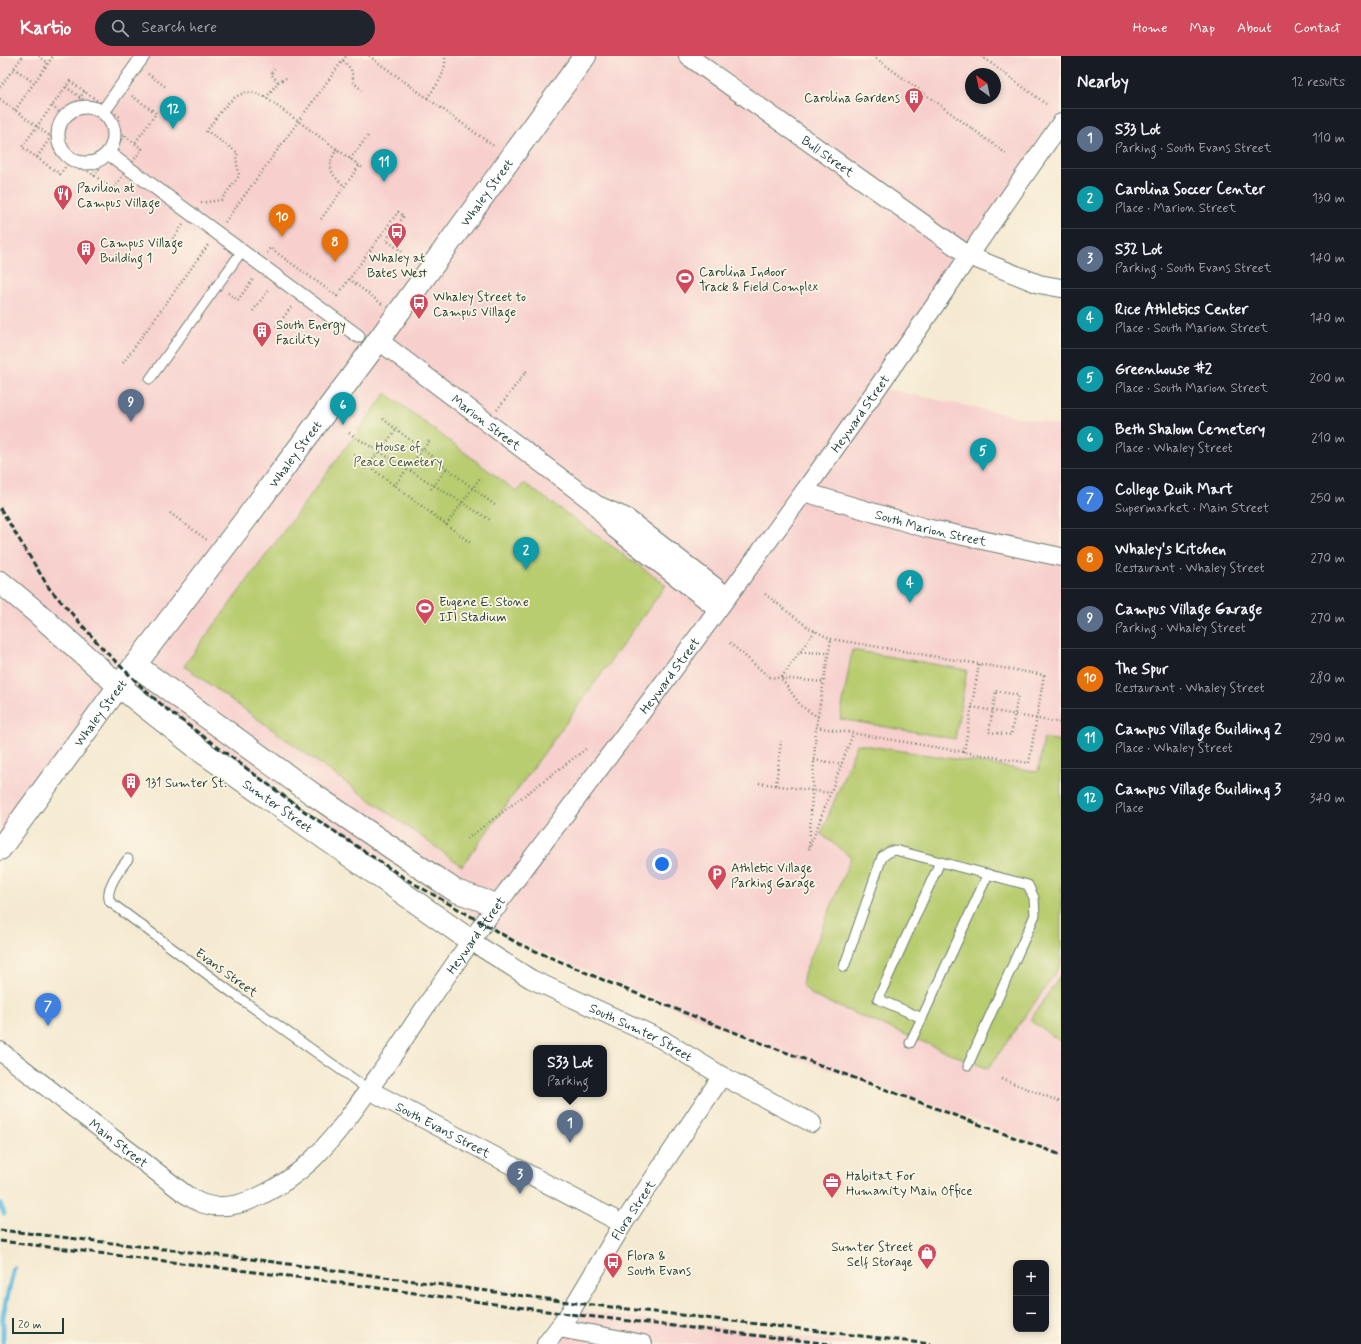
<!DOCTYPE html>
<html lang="en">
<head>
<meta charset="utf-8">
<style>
	body { margin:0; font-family:Mynerve,sans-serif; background:#20242c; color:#f1f3f6 }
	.controls { position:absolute; right:12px; bottom:12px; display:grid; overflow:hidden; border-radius:8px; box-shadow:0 2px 6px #0003 }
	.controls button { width:36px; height:36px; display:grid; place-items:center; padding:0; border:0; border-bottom:1px solid #363941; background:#171b24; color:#f1f3f6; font:20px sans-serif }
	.compass { position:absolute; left:965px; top:12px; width:36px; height:36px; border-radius:50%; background:#171b24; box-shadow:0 2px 6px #0003; rotate:327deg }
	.scale { position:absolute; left:12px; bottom:10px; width:52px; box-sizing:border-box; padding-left:4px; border:2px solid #1f3d34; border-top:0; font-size:11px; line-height:14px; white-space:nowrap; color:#1f3d34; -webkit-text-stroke:3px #fcf5e5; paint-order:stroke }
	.you { position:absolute; left:662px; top:808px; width:14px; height:14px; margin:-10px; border:3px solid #fff; border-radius:50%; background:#1a73e8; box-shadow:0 0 0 6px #1a73e833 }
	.badge { display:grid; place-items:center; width:26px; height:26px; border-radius:50%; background:#d1495b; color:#fff; font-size:13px; font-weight:700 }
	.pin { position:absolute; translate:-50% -33px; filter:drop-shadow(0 1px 2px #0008) }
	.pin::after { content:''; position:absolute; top:21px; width:14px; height:12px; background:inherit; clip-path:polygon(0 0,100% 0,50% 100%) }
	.popup { position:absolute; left:533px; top:989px; width:74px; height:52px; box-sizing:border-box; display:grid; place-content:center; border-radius:8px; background:#171b24; filter:drop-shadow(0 1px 3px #0005); font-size:13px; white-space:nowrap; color:#9ea1a6 }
	.popup b { font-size:15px; color:#f1f3f6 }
	.popup::after { content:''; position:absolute; left:50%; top:100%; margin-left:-8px; border:8px solid transparent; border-top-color:#171b24 }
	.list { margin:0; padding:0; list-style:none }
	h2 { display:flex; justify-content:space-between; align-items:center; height:52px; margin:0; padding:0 16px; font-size:17px }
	h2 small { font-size:13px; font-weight:400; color:#9ea1a6 }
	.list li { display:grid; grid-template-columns:26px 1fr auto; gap:12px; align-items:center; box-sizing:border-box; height:60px; padding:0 16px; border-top:1px solid #363941 }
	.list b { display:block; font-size:15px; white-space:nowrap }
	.list p { margin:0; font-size:13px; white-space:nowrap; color:#9ea1a6 }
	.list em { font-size:13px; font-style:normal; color:#9ea1a6 }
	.icon { flex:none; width:22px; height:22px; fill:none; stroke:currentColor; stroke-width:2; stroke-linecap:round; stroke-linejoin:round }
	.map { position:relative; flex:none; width:1061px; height:1288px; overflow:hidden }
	header { display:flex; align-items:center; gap:24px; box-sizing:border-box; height:56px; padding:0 20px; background:#d1495b; color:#fff }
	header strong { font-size:19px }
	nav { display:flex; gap:22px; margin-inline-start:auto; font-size:14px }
	.search { width:280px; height:36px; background:#20242c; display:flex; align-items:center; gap:10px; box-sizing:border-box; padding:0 14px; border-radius:22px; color:#9ea1a6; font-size:15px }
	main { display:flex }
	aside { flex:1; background:#171b24 }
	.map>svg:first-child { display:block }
	.built { fill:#f7d0cd; fill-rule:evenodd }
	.green { fill:#b8cc70; stroke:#6c8452 }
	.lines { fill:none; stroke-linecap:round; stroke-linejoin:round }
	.stream { stroke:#62bce0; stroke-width:5 }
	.service-casing { stroke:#6a7a6b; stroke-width:11 }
	.pedestrian-casing { stroke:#6a7a6b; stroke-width:15 }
	.minor-casing { stroke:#6a7a6b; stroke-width:20 }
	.tertiary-casing { stroke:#6a7a6b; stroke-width:24 }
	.path { stroke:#6a7a6b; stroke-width:2.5; stroke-dasharray:1 3; stroke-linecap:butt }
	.service { stroke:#fff; stroke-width:9 }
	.pedestrian { stroke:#fff; stroke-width:13 }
	.minor { stroke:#fff; stroke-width:18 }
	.tertiary { stroke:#fff; stroke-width:22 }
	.rail { stroke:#1f3d34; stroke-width:3; stroke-dasharray:6 3; stroke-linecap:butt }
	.labels { text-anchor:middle; stroke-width:3.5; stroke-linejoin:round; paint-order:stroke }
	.poi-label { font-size:13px; fill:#1f3d34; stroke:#fcf5e5; text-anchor:start }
	.street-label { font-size:13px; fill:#1f3d34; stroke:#fcf5e5 }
	.park-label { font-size:13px; fill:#3e5a40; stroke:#fcf5e5 }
</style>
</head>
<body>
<header>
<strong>Kartio</strong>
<div class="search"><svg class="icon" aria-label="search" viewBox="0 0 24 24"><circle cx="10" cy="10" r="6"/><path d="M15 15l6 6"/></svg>Search here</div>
<nav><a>Home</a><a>Map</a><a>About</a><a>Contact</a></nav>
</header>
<main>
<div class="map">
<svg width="1061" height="1288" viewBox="0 0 1061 1288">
	<rect width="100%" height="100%" fill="#fcf5e5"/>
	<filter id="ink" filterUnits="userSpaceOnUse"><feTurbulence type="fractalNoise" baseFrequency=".025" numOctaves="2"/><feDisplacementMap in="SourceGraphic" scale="8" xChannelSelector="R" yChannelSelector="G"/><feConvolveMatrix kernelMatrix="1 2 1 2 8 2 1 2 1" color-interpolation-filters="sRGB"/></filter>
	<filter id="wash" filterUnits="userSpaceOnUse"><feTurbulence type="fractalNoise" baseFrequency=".012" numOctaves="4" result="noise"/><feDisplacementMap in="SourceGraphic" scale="16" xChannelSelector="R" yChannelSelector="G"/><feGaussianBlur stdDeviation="0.9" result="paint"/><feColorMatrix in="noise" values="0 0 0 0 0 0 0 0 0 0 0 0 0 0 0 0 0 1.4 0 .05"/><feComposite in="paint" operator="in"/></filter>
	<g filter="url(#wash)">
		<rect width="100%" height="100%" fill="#f5ead1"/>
		<!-- built -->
		<g class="built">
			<path d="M0,0H1061V77L873,330L1061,370V1098L962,1059L786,999L514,884L398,813L191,672L123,622L0,785ZM971,18H995V42H971Z"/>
			<path d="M573,1254L861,1288H547Z"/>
		</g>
		<!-- green -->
		<g class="green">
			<path d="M386,337L517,436L524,427L666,529L462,810L184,610Z"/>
			<path d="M852,594L967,614L955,683L840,663Z"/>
			<path d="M1044,682L1061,685V909L988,1013L813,940L802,929L804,918L851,801L821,778L857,688L1038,716Z"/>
			<path d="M1061,919V986L1030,964Z"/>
		</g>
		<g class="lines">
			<!-- stream -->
			<g class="stream">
				<path d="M0,1148L4,1157"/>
				<path d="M3,1288V1259L14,1212"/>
			</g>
		</g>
	</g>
	<g filter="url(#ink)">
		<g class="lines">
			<!-- service casing -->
			<g class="service-casing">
				<g id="service">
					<path d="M150,323L242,195"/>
					<path d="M128,803C120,813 104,833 110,846L231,936L369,1034"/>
					<path d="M940,806L878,943L922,962L988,818"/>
					<path d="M844,911L882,801L889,796L895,794L1028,829L1034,842L1035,859L968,1009"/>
					<path d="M910,987L922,962"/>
				</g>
			</g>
			<!-- pedestrian casing -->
			<g class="pedestrian-casing">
				<g id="pedestrian">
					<circle cx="86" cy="79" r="28"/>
					<path d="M103,56L143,0"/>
					<path d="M108,97L358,280"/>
				</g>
			</g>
			<!-- minor casing -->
			<g class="minor-casing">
				<g id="minor">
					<path id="s1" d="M688,0L969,200L1039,228L1061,232"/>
					<path id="s2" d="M378,284L594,447L615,473L718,553"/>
					<path id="s3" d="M804,436L926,472L1061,501"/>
					<path d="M597,449L625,461L727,540"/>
					<path id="s4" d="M471,885L531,923L661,983L722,1020L812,1067"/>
					<path id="s5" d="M0,995L185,1138C191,1141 197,1146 204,1148C240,1159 286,1128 312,1104C342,1074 366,1037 391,1002C428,947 465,891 505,838C605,705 706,572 803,437C891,315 975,190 1061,67"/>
					<path id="s6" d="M369,1034L623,1168"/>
					<path d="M559,1272L643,1288"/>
					<path id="s7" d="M546,1288L569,1258L623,1168L722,1020"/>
				</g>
			</g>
			<!-- tertiary casing -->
			<g class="tertiary-casing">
				<g id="tertiary">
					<path id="s8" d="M0,526L35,555L119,630L205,698L471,885"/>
					<path d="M135,609L314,739L430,818L456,835L496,849"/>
					<path id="s9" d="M0,793L119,630L249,459L367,300L585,0"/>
				</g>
			</g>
			<!-- path -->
			<g class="path">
				<path d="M39,0L48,7"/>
				<path d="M369,0L495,91"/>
				<path d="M873,0L1008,99"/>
				<path d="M981,0L1046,48"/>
				<path d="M343,5L351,13L354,27L362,34"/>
				<path d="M14,12L34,27"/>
				<path d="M148,18L166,31"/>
				<path d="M70,25L120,61L114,71L142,93L113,133L71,103L60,118L22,91Z"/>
				<path d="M278,26L286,22"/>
				<path d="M0,31L23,0"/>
				<path d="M66,31L91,49"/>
				<path d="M132,40L156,57L135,87"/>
				<path d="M266,42L278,26L271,18L274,13"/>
				<path d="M427,42C437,29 447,17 445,0"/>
				<path d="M0,43L59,87"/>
				<path d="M52,50L65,61"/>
				<path d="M15,54L53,0"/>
				<path d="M206,76C220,57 238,23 266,42L363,112"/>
				<path d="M119,87L124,79"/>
				<path d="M337,93C326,109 330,119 345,130"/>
				<path d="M37,101L62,65L85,35"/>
				<path d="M350,103L368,80"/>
				<path d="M94,120L101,110"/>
				<path d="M201,147L221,144L239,120L236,101L238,97L207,75"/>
				<path d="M321,163L360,109"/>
				<path d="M225,166L346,0"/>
				<path d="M168,189L183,169"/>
				<path d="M267,197L270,192L337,240L398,156L404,160L386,184L404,197"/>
				<path d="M349,223L382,248"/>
				<path d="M228,237L238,244L254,222"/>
				<path d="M253,255L269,233"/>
				<path d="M276,271L292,250"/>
				<path d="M123,307L208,189"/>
				<path d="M497,354L528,313"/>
				<path d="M383,363L496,450"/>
				<path d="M349,377L492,465"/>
				<path d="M354,399L472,488"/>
				<path d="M365,413L397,373"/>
				<path d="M394,430L430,384"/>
				<path d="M431,433L447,412"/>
				<path d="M170,457L207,484"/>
				<path d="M446,469L480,422"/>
				<path d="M765,538L809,572L831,583"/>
				<path d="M815,575L781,622L801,650L818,661"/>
				<path d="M831,583L1044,619L1029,707L816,671Z"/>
				<path d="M730,587L769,621L824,626"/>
				<path d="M801,596L829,597"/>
				<path d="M996,635L1018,639L1011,679L989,676Z"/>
				<path d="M972,651L1061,667"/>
				<path d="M964,696L979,608"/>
				<path d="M814,704L842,708"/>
				<path d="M759,727L830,737"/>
				<path d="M776,729L781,685"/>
				<path d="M467,783L587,692"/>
				<path d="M809,791L816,671"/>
				<path d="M809,793L853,678"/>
				<path d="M1002,1023L1061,1046"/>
			</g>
			<!-- service -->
			<use href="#service" class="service"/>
			<!-- pedestrian -->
			<use href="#pedestrian" class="pedestrian"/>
			<!-- minor -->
			<use href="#minor" class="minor"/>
			<!-- tertiary -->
			<use href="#tertiary" class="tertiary"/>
			<!-- rail -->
			<g class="rail">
				<path d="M0,452L49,532L104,594L148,637L169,655L304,755L406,823L519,888L615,929L769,990L1061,1099"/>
				<path d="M0,1174L259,1204L576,1247L931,1288"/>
				<path d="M0,1185L312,1223L569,1258L831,1288"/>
			</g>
		</g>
	</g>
	<!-- icons -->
	<defs>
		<g id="building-pin" transform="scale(1)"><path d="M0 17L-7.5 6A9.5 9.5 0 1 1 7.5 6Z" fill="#d1495b" stroke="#fcf5e5"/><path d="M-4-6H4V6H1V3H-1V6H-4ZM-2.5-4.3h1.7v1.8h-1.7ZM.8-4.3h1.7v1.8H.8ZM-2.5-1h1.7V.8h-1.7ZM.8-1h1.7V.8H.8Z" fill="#fff"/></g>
		<g id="restaurant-pin" transform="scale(1)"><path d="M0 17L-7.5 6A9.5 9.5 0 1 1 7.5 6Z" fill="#d1495b" stroke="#fcf5e5"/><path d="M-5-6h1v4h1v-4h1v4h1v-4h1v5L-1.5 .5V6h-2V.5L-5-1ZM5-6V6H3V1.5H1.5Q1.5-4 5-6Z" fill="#fff"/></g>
		<g id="bus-pin" transform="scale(1)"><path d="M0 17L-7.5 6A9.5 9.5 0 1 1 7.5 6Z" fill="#d1495b" stroke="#fcf5e5"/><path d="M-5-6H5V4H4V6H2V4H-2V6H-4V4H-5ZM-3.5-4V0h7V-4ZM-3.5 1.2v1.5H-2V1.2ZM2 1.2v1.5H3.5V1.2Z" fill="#fff"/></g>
		<g id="stadium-pin" transform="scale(1)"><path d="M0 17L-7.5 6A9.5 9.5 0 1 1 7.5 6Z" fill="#d1495b" stroke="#fcf5e5"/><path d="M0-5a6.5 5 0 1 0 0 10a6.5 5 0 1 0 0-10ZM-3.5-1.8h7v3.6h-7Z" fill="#fff"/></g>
		<g id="parking-pin" transform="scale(1)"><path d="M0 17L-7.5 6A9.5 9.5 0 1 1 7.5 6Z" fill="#d1495b" stroke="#fcf5e5"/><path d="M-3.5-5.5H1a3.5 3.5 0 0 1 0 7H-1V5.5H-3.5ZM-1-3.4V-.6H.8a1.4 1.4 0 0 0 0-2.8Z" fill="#fff"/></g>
		<g id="office-pin" transform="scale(1)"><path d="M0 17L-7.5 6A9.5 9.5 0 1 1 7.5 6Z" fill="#d1495b" stroke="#fcf5e5"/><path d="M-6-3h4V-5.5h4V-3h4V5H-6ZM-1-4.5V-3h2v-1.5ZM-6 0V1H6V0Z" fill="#fff"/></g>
		<g id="shop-pin" transform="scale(1)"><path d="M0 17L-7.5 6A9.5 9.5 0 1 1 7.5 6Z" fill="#d1495b" stroke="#fcf5e5"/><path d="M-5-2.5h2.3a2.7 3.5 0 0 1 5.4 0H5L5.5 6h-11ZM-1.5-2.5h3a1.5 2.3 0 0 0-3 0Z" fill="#fff"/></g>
	</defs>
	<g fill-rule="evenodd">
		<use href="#building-pin" x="914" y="41"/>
		<use href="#restaurant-pin" x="63" y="138"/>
		<use href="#bus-pin" x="397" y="176"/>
		<use href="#building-pin" x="86" y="193"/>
		<use href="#stadium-pin" x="685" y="222"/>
		<use href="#bus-pin" x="419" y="247"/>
		<use href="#building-pin" x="262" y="275"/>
		<use href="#stadium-pin" x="425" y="552"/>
		<use href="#building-pin" x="131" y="726"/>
		<use href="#parking-pin" x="717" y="818"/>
		<use href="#office-pin" x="832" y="1126"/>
		<use href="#shop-pin" x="927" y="1197"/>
		<use href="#bus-pin" x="613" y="1206"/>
	</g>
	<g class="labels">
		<!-- poi labels -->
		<g class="poi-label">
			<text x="900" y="46" text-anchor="end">Carolina Gardens</text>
			<text x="77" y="136">Pavilion at<tspan x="77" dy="15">Campus Village</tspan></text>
			<text x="100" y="191">Campus Village<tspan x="100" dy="15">Building 1</tspan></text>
			<text x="397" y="206" text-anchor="middle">Whaley at<tspan x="397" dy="15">Bates West</tspan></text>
			<text x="699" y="220">Carolina Indoor<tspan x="699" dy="15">Track &amp; Field Complex</tspan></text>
			<text x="433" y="245">Whaley Street to<tspan x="433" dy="15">Campus Village</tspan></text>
			<text x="276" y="273">South Energy<tspan x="276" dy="15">Facility</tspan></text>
			<text x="439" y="550">Eugene E. Stone<tspan x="439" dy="15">III Stadium</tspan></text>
			<text x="145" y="731">131 Sumter St.</text>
			<text x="731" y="816">Athletic Village<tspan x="731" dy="15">Parking Garage</tspan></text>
			<text x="846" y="1124">Habitat For<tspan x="846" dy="15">Humanity Main Office</tspan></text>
			<text x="913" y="1195" text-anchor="end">Sumter Street<tspan x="913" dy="15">Self Storage</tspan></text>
			<text x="627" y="1204">Flora &amp;<tspan x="627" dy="15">South Evans</tspan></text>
		</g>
		<!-- street labels -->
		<g class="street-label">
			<text dy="5" stroke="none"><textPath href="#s1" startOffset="172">Bull Street</textPath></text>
			<text dy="5" stroke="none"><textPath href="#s9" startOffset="817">Whaley Street</textPath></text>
			<text dy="5" stroke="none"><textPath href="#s5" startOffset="1303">Heyward Street</textPath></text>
			<text dy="5" stroke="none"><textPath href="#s2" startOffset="136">Marion Street</textPath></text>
			<text dy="5" stroke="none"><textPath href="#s9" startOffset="493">Whaley Street</textPath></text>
			<text dy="5" stroke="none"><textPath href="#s3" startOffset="132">South Marion Street</textPath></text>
			<text dy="5" stroke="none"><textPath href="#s5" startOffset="979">Heyward Street</textPath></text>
			<text dy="5" stroke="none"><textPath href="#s9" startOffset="169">Whaley Street</textPath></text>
			<text dy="5" stroke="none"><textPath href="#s8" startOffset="357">Sumter Street</textPath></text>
			<text dy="5" stroke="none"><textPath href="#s5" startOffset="655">Heyward Street</textPath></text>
			<text transform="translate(227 916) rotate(36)" y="5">Evans Street</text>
			<text dy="5" stroke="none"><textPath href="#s4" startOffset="193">South Sumter Street</textPath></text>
			<text dy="5" stroke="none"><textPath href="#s6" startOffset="84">South Evans Street</textPath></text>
			<text dy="5" stroke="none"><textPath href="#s5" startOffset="150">Main Street</textPath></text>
			<text dy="5" stroke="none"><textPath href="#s7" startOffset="160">Flora Street</textPath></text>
		</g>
		<!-- park labels -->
		<g class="park-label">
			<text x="398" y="395">House of<tspan x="398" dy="15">Peace Cemetery</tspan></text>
		</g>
	</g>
</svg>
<div class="controls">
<button>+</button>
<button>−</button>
</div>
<svg class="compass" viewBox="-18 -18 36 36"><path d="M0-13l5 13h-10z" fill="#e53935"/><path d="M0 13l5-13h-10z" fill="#9ea1a6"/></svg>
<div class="scale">20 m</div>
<div class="you"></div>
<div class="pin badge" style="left:570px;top:1087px;background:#5c6f8a">1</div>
<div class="popup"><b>S33 Lot</b>Parking</div>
<div class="pin badge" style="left:526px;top:514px;background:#0f9aa8">2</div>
<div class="pin badge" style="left:520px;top:1138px;background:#5c6f8a">3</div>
<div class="pin badge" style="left:910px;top:547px;background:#0f9aa8">4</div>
<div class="pin badge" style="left:983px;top:415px;background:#0f9aa8">5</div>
<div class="pin badge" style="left:343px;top:369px;background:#0f9aa8">6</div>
<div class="pin badge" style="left:48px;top:970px;background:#3f7fe0">7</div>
<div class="pin badge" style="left:335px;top:206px;background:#e8710a">8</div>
<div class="pin badge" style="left:131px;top:366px;background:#5c6f8a">9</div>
<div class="pin badge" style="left:282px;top:181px;background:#e8710a">10</div>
<div class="pin badge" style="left:384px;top:126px;background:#0f9aa8">11</div>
<div class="pin badge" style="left:173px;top:73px;background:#0f9aa8">12</div>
</div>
<aside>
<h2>Nearby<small>12 results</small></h2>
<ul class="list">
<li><span class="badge" style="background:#5c6f8a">1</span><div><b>S33 Lot</b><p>Parking · South Evans Street</p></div><em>110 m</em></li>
<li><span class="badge" style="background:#0f9aa8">2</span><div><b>Carolina Soccer Center</b><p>Place · Marion Street</p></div><em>130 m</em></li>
<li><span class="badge" style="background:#5c6f8a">3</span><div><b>S32 Lot</b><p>Parking · South Evans Street</p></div><em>140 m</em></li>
<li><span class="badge" style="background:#0f9aa8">4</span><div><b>Rice Athletics Center</b><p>Place · South Marion Street</p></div><em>140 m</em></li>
<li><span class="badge" style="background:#0f9aa8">5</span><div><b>Greenhouse #2</b><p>Place · South Marion Street</p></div><em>200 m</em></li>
<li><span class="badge" style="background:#0f9aa8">6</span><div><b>Beth Shalom Cemetery</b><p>Place · Whaley Street</p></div><em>210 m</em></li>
<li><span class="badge" style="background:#3f7fe0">7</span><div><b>College Quik Mart</b><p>Supermarket · Main Street</p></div><em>250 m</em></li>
<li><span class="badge" style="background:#e8710a">8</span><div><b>Whaley's Kitchen</b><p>Restaurant · Whaley Street</p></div><em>270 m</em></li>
<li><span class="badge" style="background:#5c6f8a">9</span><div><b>Campus Village Garage</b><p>Parking · Whaley Street</p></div><em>270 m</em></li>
<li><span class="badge" style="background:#e8710a">10</span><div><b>The Spur</b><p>Restaurant · Whaley Street</p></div><em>280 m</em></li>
<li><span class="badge" style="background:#0f9aa8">11</span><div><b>Campus Village Building 2</b><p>Place · Whaley Street</p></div><em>290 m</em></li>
<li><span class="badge" style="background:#0f9aa8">12</span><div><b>Campus Village Building 3</b><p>Place</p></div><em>340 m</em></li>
</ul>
</aside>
</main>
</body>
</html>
